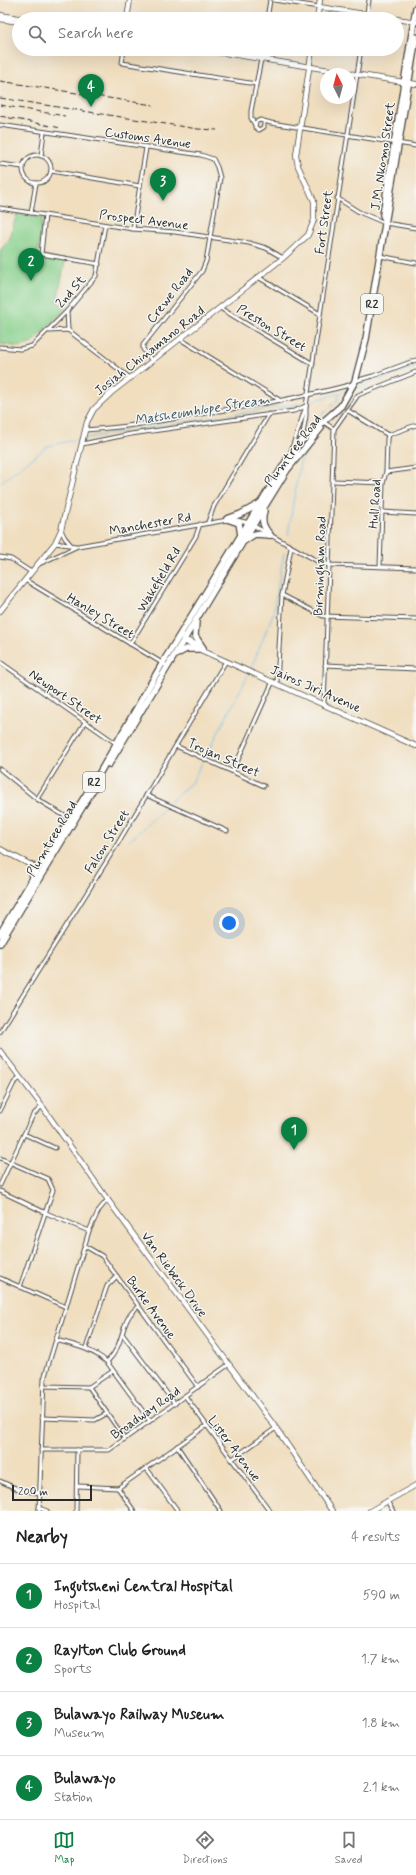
<!DOCTYPE html>
<html lang="en">
<head>
<meta charset="utf-8">
<style>
	body { margin:0; font-family:Mynerve,sans-serif; background:#f2f2f2; color:#222 }
	.compass { position:absolute; left:320px; top:68px; width:36px; height:36px; border-radius:50%; background:#fff; box-shadow:0 4px 16px #0002; rotate:354deg }
	.scale { position:absolute; left:12px; bottom:10px; width:80px; box-sizing:border-box; padding-left:4px; border:2px solid #2b2b2b; border-top:0; font-size:11px; line-height:14px; white-space:nowrap; color:#2b2b2b; -webkit-text-stroke:3px #f6f6f2; paint-order:stroke }
	.you { position:absolute; left:229px; top:923px; width:14px; height:14px; margin:-10px; border:3px solid #fff; border-radius:50%; background:#1a73e8; box-shadow:0 0 0 6px #1a73e833 }
	.badge { display:grid; place-items:center; width:26px; height:26px; border-radius:50%; background:#0b8043; color:#fff; font-size:13px; font-weight:700 }
	.pin { position:absolute; translate:-50% -33px; filter:drop-shadow(0 1px 2px #0008) }
	.pin::after { content:''; position:absolute; top:21px; width:14px; height:12px; background:inherit; clip-path:polygon(0 0,100% 0,50% 100%) }
	.list { margin:0; padding:0; list-style:none }
	h2 { display:flex; justify-content:space-between; align-items:center; height:52px; margin:0; padding:0 16px; font-size:17px }
	h2 small { font-size:13px; font-weight:400; color:#767676 }
	.list li { display:grid; grid-template-columns:26px 1fr auto; gap:12px; align-items:center; box-sizing:border-box; height:64px; padding:0 16px; border-top:1px solid #e0e0e0 }
	.list b { display:block; font-size:15px; white-space:nowrap }
	.list p { margin:0; font-size:13px; white-space:nowrap; color:#767676 }
	.list em { font-size:13px; font-style:normal; color:#767676 }
	.icon { flex:none; width:22px; height:22px; fill:none; stroke:currentColor; stroke-width:2; stroke-linecap:round; stroke-linejoin:round }
	.map { position:relative; flex:none; width:416px; height:1511px; overflow:hidden }
	.search { position:absolute; background:#fff; box-shadow:0 4px 16px #0002; left:12px; right:12px; top:12px; height:44px; display:flex; align-items:center; gap:10px; box-sizing:border-box; padding:0 14px; border-radius:22px; color:#767676; font-size:15px }
	.sheet { height:308px; background:#fff }
	nav { display:flex; justify-content:space-around; align-items:center; box-sizing:border-box; height:56px; border-top:1px solid #e0e0e0; background:#fff; font-size:11px; color:#767676 }
	nav a { display:grid; justify-items:center; gap:2px }
	nav .on { color:#0b8043 }
	.map>svg:first-child { display:block }
	.green { fill:#88d08c; stroke:#5a7e5c }
	.lines { fill:none; stroke-linecap:round; stroke-linejoin:round }
	.stream { stroke:#6fbde9; stroke-width:1 }
	.street-casing { stroke:#494641; stroke-width:5 }
	.secondary-casing { stroke:#494641; stroke-width:6 }
	.highway-casing { stroke:#494641; stroke-width:8 }
	.street { stroke:#fff; stroke-width:3 }
	.secondary { stroke:#fff; stroke-width:4.5 }
	.highway { stroke:#fff; stroke-width:5.5 }
	.rail { stroke:#2b2b2b; stroke-width:1; stroke-dasharray:6 3; stroke-linecap:butt }
	.labels { text-anchor:middle; stroke-width:3; stroke-linejoin:round; paint-order:stroke }
	.shield { fill:#f6f6f2; stroke:#686867; stroke-width:1 }
	.shield-label { font-size:12px; font-weight:bold; fill:#2b2b2b }
	.street-label { font-size:13px; fill:#2b2b2b; stroke:#f6f6f2 }
	.water-label { font-size:14px; font-style:italic; fill:#3f5764; stroke:#f6f6f2 }
</style>
</head>
<body>
<div class="map">
<svg width="416" height="1511" viewBox="0 0 416 1511">
	<rect width="100%" height="100%" fill="#f6f6f2"/>
	<filter id="ink" filterUnits="userSpaceOnUse"><feTurbulence type="fractalNoise" baseFrequency=".025" numOctaves="2"/><feDisplacementMap in="SourceGraphic" scale="8" xChannelSelector="R" yChannelSelector="G"/><feConvolveMatrix kernelMatrix="1 2 1 2 8 2 1 2 1" color-interpolation-filters="sRGB"/></filter>
	<filter id="wash" filterUnits="userSpaceOnUse"><feTurbulence type="fractalNoise" baseFrequency=".012" numOctaves="4" result="noise"/><feDisplacementMap in="SourceGraphic" scale="16" xChannelSelector="R" yChannelSelector="G"/><feGaussianBlur stdDeviation="0.9" result="paint"/><feColorMatrix in="noise" values="0 0 0 0 0 0 0 0 0 0 0 0 0 0 0 0 0 1.4 0 .05"/><feComposite in="paint" operator="in"/></filter>
	<g filter="url(#wash)">
		<rect width="100%" height="100%" fill="#f0debf"/>
		<!-- green -->
		<path class="green" d="M17,213L42,218L38,255L65,261L57,302L66,308L32,343L21,347L0,344V251L10,238Z"/>
		<g class="lines">
			<!-- stream -->
			<g class="stream">
				<path d="M352,390L416,367"/>
				<path d="M308,402L347,391"/>
				<path d="M312,424L338,400L339,393"/>
				<path d="M85,438L305,403"/>
				<path d="M0,483L48,446L82,438"/>
				<path d="M288,535L300,462L307,451"/>
				<path d="M252,666L273,614L284,553"/>
				<path d="M206,756L248,675"/>
				<path d="M170,802L192,782L203,761"/>
				<path d="M129,841L166,807"/>
			</g>
		</g>
	</g>
	<g filter="url(#ink)">
		<g class="lines">
			<!-- street casing -->
			<g class="street-casing">
				<g id="street">
					<path d="M274,0L319,7"/>
					<path d="M267,19L270,0"/>
					<path d="M366,19L369,0"/>
					<path d="M124,49L122,63L256,84"/>
					<path d="M264,122V127L259,130L255,127L256,122L260,120L271,123L416,146"/>
					<path d="M0,125L201,155L213,159L217,167L220,178L206,261L202,271L143,345V349L152,361"/>
					<path d="M255,125L251,118V111L263,49"/>
					<circle cx="37" cy="169" r="14"/>
					<path d="M41,156L44,132"/>
					<path d="M0,164L23,167"/>
					<path d="M51,171L140,186"/>
					<path d="M337,198L359,212L385,223L416,228"/>
					<path d="M0,208L133,229L175,232L249,243L266,248L283,258"/>
					<path d="M31,213L36,183"/>
					<path d="M45,215L41,254L99,264"/>
					<path d="M133,229L146,148"/>
					<path d="M380,256L416,263"/>
					<path d="M258,277L320,314"/>
					<path d="M220,308L313,364"/>
					<path d="M67,311L68,330"/>
					<path d="M49,331L68,330L130,378"/>
					<path d="M180,339L281,401"/>
					<path d="M0,347L20,349L32,346L67,311L96,276L105,225"/>
					<path d="M355,381L373,376L416,360"/>
					<path d="M347,410L388,435"/>
					<path d="M325,423L334,429"/>
					<path d="M334,429L358,395L416,372"/>
					<path d="M85,430C125,428 167,420 206,413C256,405 305,397 353,384"/>
					<path d="M302,440L306,416V406"/>
					<path d="M82,444L131,434L294,411L306,406"/>
					<path d="M291,451L306,406L361,49"/>
					<path d="M290,463L298,449"/>
					<path d="M386,472L416,468"/>
					<path d="M333,481L383,483"/>
					<path d="M383,512L416,514"/>
					<path d="M208,522L214,506L269,414"/>
					<path d="M61,530L65,538L71,545"/>
					<path d="M55,543L76,546"/>
					<path d="M0,557L11,559L31,572"/>
					<path d="M39,564L78,546L233,519L249,523L319,562L329,565L416,568"/>
					<path d="M380,566L383,483L386,472L387,439L388,435L416,425"/>
					<path d="M25,580L167,666"/>
					<path d="M282,595L323,616L416,619"/>
					<path d="M130,644L196,536L200,524"/>
					<path d="M0,662L117,744"/>
					<path d="M325,665L416,669"/>
					<path d="M277,683L282,595L291,548"/>
					<path d="M324,705L334,429"/>
					<path d="M176,746L264,786"/>
					<path d="M0,769L37,799L71,820"/>
					<path d="M233,771L273,681"/>
					<path d="M146,795L227,831"/>
					<path d="M37,799L85,722"/>
					<path d="M0,1032L118,843L226,661"/>
					<path d="M0,1111L14,1083L20,1078"/>
					<path d="M24,1134L55,1148"/>
					<path d="M0,1158L48,1179L53,1190L20,1287"/>
					<path d="M0,1185L33,1115L42,1106"/>
					<path d="M0,1191L46,1213L89,1231"/>
					<path d="M85,1246L102,1256L198,1387"/>
					<path d="M0,1278L66,1307"/>
					<path d="M123,1335L175,1404"/>
					<path d="M56,1340C75,1345 92,1349 107,1362L150,1421"/>
					<path d="M86,1348L107,1286L117,1276"/>
					<path d="M107,1362C127,1342 118,1321 139,1306"/>
					<path d="M43,1386L89,1387L125,1439"/>
					<path d="M89,1387L113,1371"/>
					<path d="M185,1396L270,1511"/>
					<path d="M42,1418L95,1420L106,1414"/>
					<path d="M177,1446L221,1511"/>
					<path d="M41,1450H109L228,1365"/>
					<path d="M231,1460L276,1428"/>
					<path d="M147,1469L178,1511"/>
					<path d="M0,1481L20,1490L40,1493"/>
					<path d="M78,1486L118,1488L206,1426"/>
					<path d="M118,1488L134,1511"/>
					<path d="M387,1501L393,1511"/>
					<path d="M39,1508L47,1511"/>
					<path d="M39,1511L44,1379L89,1231L99,1210L108,1199"/>
					<path d="M76,1511L77,1450"/>
				</g>
			</g>
			<!-- secondary casing -->
			<g class="secondary-casing">
				<g id="secondary">
					<path d="M319,7L416,22"/>
					<path d="M0,15L24,19"/>
					<path d="M0,19L19,22"/>
					<path d="M127,19L130,0"/>
					<path d="M317,19L320,0"/>
					<path d="M200,49L416,84"/>
					<path d="M228,49L262,55L268,59"/>
					<path d="M0,611L55,543L61,530L87,422L94,409L111,393L283,258L308,235L314,220V201L298,166L296,155L312,49"/>
					<path d="M183,639L186,642L203,651L416,746"/>
					<path d="M183,639L198,645"/>
					<path d="M0,849L31,865L39,868"/>
					<path d="M0,1051L42,1106L105,1196L276,1428L332,1511"/>
					<path d="M370,1511L416,1485"/>
				</g>
			</g>
			<!-- highway casing -->
			<g class="highway-casing">
				<g id="highway">
					<path d="M385,219L383,215L416,8"/>
					<path d="M264,511C261,522 263,526 270,535"/>
					<path d="M227,519L241,514L259,504"/>
					<path d="M227,519L239,523L241,535"/>
					<path d="M244,541L255,534L270,535"/>
					<path d="M196,621L195,636L203,648"/>
					<path d="M175,655L186,649H199"/>
					<path d="M109,764L253,525L287,470L321,428"/>
					<path d="M31,865L33,877"/>
					<path d="M0,934L39,868L95,781L162,664L287,460L299,443L341,406L355,381L366,339L416,37"/>
					<path d="M0,943L95,786"/>
				</g>
			</g>
			<!-- street -->
			<use href="#street" class="street"/>
			<!-- secondary -->
			<use href="#secondary" class="secondary"/>
			<!-- highway -->
			<use href="#highway" class="highway"/>
			<!-- rail -->
			<g class="rail">
				<path d="M0,81L153,105"/>
				<path d="M0,98L198,129L217,130"/>
				<path d="M0,105L65,116"/>
				<path d="M0,116L61,128"/>
			</g>
		</g>
	</g>
	<g class="labels">
		<!-- shield labels -->
		<g class="shield">
			<rect x="361" y="294" width="22" height="20" rx="3"/>
			<rect x="83" y="772" width="22" height="20" rx="3"/>
		</g>
		<g class="shield-label">
			<text x="372" y="308">R2</text>
			<text x="94" y="786">R2</text>
		</g>
		<!-- street labels -->
		<g class="street-label">
			<text transform="translate(148 137) rotate(8)" y="5">Customs Avenue</text>
			<text transform="translate(382 156) rotate(-82)" y="5">J.M. Nkomo Street</text>
			<text transform="translate(144 219) rotate(7)" y="5">Prospect Avenue</text>
			<text transform="translate(323 222) rotate(-82)" y="5">Fort Street</text>
			<text transform="translate(70 291) rotate(-49)" y="5">2nd St</text>
			<text transform="translate(169 295) rotate(-52)" y="5">Crewe Road</text>
			<text transform="translate(272 327) rotate(31)" y="5">Preston Street</text>
			<text transform="translate(149 350) rotate(-38)" y="5">Josiah Chinamano Road</text>
			<text transform="translate(292 450) rotate(-53)" y="5">Plumtree Road</text>
			<text transform="translate(374 504) rotate(-86)" y="5">Hull Road</text>
			<text transform="translate(150 523) rotate(-10)" y="5">Manchester Rd</text>
			<text transform="translate(319 566) rotate(-88)" y="5">Birmingham Road</text>
			<text transform="translate(158 579) rotate(-59)" y="5">Wakefield Rd</text>
			<text transform="translate(101 615) rotate(31)" y="5">Hanley Street</text>
			<text transform="translate(316 688) rotate(24)" y="5">Jairos Jiri Avenue</text>
			<text transform="translate(66 696) rotate(35)" y="5">Newport Street</text>
			<text transform="translate(224 757) rotate(24)" y="5">Trojan Street</text>
			<text transform="translate(51 838) rotate(-59)" y="5">Plumtree Road</text>
			<text transform="translate(106 841) rotate(-58)" y="5">Falcon Street</text>
			<text transform="translate(175 1274) rotate(54)" y="5">Van Riebeck Drive</text>
			<text transform="translate(152 1307) rotate(54)" y="5">Burke Avenue</text>
			<text transform="translate(145 1412) rotate(-35)" y="5">Broadway Road</text>
			<text transform="translate(235 1448) rotate(53)" y="5">Lister Avenue</text>
		</g>
		<!-- water labels -->
		<g class="water-label">
			<text transform="translate(202 409) rotate(-9)" y="5">Matsheumhlope Stream</text>
		</g>
	</g>
</svg>
<svg class="compass" viewBox="-18 -18 36 36"><path d="M0-13l5 13h-10z" fill="#e53935"/><path d="M0 13l5-13h-10z" fill="#767676"/></svg>
<div class="scale">200 m</div>
<div class="you"></div>
<div class="pin badge" style="left:294px;top:1150px">1</div>
<div class="pin badge" style="left:31px;top:281px">2</div>
<div class="pin badge" style="left:163px;top:201px">3</div>
<div class="pin badge" style="left:91px;top:107px">4</div>
<div class="search"><svg class="icon" aria-label="search" viewBox="0 0 24 24"><circle cx="10" cy="10" r="6"/><path d="M15 15l6 6"/></svg>Search here</div>
</div>
<section class="sheet">
<h2>Nearby<small>4 results</small></h2>
<ul class="list">
<li><span class="badge">1</span><div><b>Ingutsheni Central Hospital</b><p>Hospital</p></div><em>590 m</em></li>
<li><span class="badge">2</span><div><b>Raylton Club Ground</b><p>Sports</p></div><em>1.7 km</em></li>
<li><span class="badge">3</span><div><b>Bulawayo Railway Museum</b><p>Museum</p></div><em>1.8 km</em></li>
<li><span class="badge">4</span><div><b>Bulawayo</b><p>Station</p></div><em>2.1 km</em></li>
</ul>
</section>
<nav>
<a class="on"><svg class="icon" aria-label="map" viewBox="0 0 24 24"><path d="M3 6l6-2 6 2 6-2v14l-6 2-6-2-6 2zM9 4v14M15 6v14"/></svg>Map</a>
<a><svg class="icon" aria-label="directions" viewBox="0 0 24 24"><path d="M12 3l9 9-9 9-9-9zM9 14v-3h6M13 9l2 2-2 2"/></svg>Directions</a>
<a><svg class="icon" aria-label="saved" viewBox="0 0 24 24"><path d="M7 4h10v16l-5-4-5 4z"/></svg>Saved</a>
</nav>
</body>
</html>
